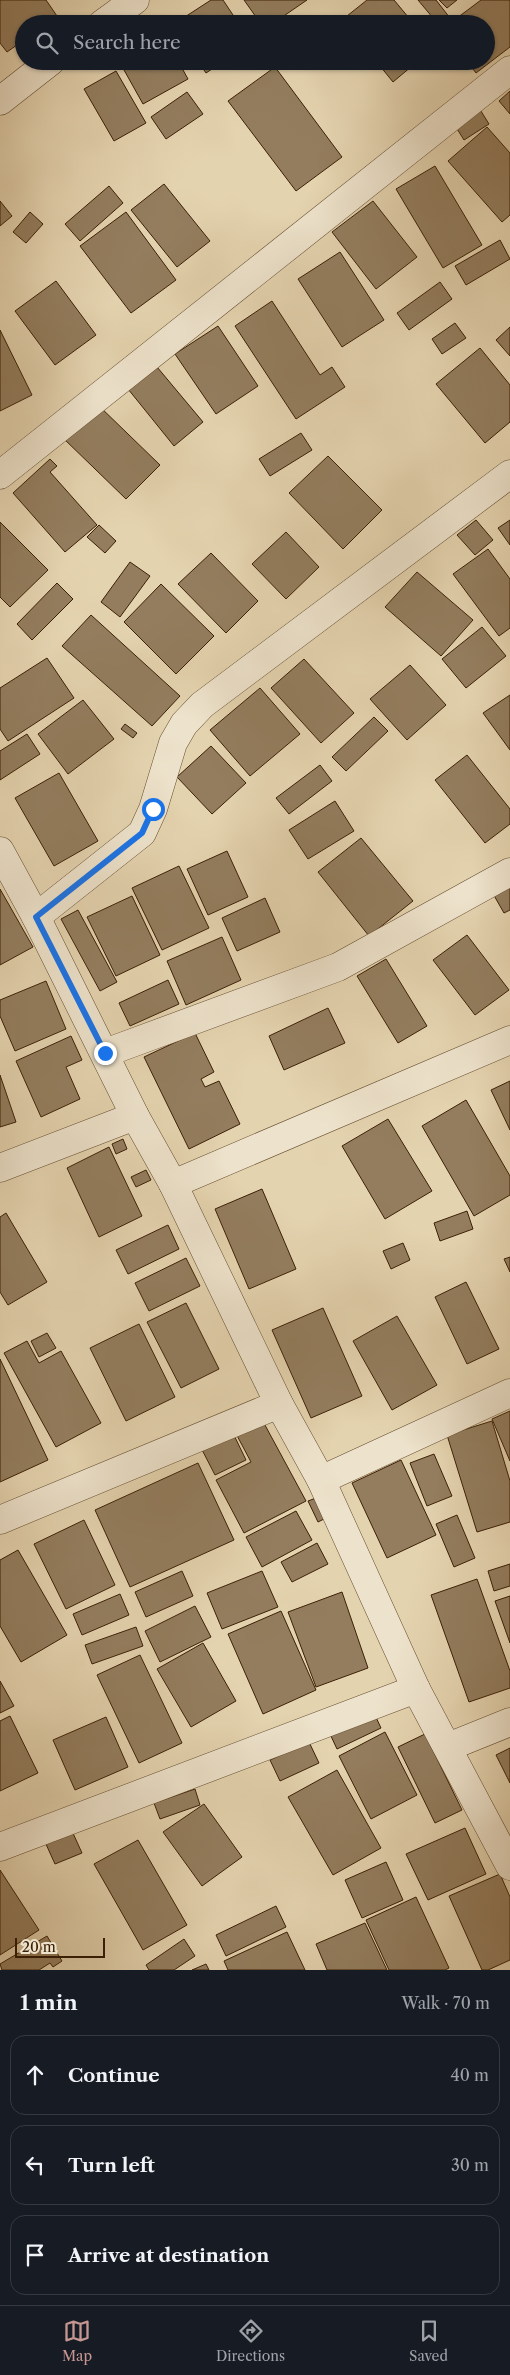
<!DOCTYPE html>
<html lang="en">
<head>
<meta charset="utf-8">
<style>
	body { margin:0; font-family:"Libre Caslon Text",serif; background:#242831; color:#f1f3f6 }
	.scale { position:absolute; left:15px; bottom:12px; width:90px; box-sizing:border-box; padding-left:5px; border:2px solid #3c2006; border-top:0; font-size:14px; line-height:18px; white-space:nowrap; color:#3c2006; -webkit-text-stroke:4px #ede2cb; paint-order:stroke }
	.stop { position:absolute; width:15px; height:15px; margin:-11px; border:4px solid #1a73e8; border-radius:50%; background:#fff }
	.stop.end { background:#1a73e8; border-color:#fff; box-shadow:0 1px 5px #0008 }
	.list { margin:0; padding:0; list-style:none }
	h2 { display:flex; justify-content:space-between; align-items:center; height:65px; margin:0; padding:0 20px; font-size:21px }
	h2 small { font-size:16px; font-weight:400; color:#9ea1a6 }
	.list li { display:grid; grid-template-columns:32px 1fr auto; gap:15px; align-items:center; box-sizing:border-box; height:80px; margin:0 10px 10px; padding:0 10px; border:1px solid #363941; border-radius:15px }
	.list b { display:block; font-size:19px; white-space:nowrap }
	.list em { font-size:16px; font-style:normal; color:#9ea1a6 }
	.icon { flex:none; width:28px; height:28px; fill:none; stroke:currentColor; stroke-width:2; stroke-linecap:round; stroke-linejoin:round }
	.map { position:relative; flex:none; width:510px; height:1970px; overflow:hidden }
	.search { position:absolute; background:#171b24; box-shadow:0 1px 4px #0004; left:15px; right:15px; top:15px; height:55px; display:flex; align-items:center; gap:12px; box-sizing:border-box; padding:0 18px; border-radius:28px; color:#9ea1a6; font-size:19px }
	.sheet { height:335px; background:#171b24 }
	nav { display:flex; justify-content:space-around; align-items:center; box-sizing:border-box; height:70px; border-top:1px solid #363941; background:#171b24; font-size:14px; color:#9ea1a6 }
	nav a { display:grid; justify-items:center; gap:2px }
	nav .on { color:#c59692 }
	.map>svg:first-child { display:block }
	.building { fill:#937d5e; stroke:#3c2006 }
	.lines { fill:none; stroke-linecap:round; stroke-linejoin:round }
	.minor-casing { stroke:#664d30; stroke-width:29 }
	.minor { stroke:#ede2cb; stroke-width:28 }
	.route { stroke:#1a73e8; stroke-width:6 }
</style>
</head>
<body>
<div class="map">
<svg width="510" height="1970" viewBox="0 0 510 1970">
	<rect width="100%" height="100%" fill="#e4d3af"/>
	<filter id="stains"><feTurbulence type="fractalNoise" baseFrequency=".004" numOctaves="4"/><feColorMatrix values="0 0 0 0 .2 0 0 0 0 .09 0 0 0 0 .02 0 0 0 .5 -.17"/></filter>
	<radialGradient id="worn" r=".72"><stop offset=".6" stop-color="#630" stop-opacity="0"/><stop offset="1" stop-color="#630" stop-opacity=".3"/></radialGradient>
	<!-- building -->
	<g class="building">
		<path d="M0,0H46L57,16L46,24H24V40L7,52L0,43Z"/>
		<path d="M211,0H223L239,24H174Z"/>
		<path d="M244,0H307L272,24H261Z"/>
		<path d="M367,0H394L414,24H345L342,20Z"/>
		<path d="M418,0H436L450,18L443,24H438Z"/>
		<path d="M439,0H457L447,8Z"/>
		<path d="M481,0H510V47L476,73L467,61H486V24H449Z"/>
		<path d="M119,61H178L188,79L143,104Z"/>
		<path d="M198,61H224L206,73Z"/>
		<path d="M376,61H418L393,82Z"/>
		<path d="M275,67L342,157L296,191L228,101Z"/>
		<path d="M116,71L146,123L114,141L84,89Z"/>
		<path d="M510,91V114L499,101Z"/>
		<path d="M187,92L203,114L166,139L151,117Z"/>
		<path d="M479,108L489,124L464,140L454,124Z"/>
		<path d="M487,127L510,153V215L502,222L448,161Z"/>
		<path d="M435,166L482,245L443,268L396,189Z"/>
		<path d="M164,184L210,241L177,267L131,210Z"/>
		<path d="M109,186L123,203L80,241L65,224Z"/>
		<path d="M0,201L12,216L0,226Z"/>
		<path d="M373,201L417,257L376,289L332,232Z"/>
		<path d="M30,212L43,224L26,243L13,232Z"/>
		<path d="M126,212L176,280L131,313L80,246Z"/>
		<path d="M500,240L510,259L466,285L455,266Z"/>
		<path d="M340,252L384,320L342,347L298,279Z"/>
		<path d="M56,281L96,335L55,365L15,311Z"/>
		<path d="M440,282L452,299L409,330L397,313Z"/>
		<path d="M272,301L320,375L332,367L345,387L296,419L235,326Z"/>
		<path d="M455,323L466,338L442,354L432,339Z"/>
		<path d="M218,326L258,386L216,414L175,354Z"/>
		<path d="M510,327V356L496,340Z"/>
		<path d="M0,330L32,395L0,411Z"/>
		<path d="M480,348L510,385V422L485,443L436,384Z"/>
		<path d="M152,361L203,422L174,446L124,384Z"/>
		<path d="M96,403L160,465L126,499L62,437Z"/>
		<path d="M301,433L312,450L270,476L259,459Z"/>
		<path d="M328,456L382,510L343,549L289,493Z"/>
		<path d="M50,459L57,466L50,472L97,525L65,552L13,493Z"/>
		<path d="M476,520L493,540L475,555L457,535Z"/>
		<path d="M510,520V545L498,528Z"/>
		<path d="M0,522L48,570L10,607L0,597Z"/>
		<path d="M99,525L116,541L105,553L87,537Z"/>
		<path d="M286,532L319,567L286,599L252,564Z"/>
		<path d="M488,549L510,579V628L499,636L453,574Z"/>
		<path d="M211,553L258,601L226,633L178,584Z"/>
		<path d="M130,562L150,576L120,617L101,602Z"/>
		<path d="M417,572L473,620L441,656L385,607Z"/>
		<path d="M57,583L73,599L32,640L17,624Z"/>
		<path d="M161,584L214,636L176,674L124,622Z"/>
		<path d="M91,615L180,696L152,726L62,646Z"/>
		<path d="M482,627L506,656L466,688L442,659Z"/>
		<path d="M47,658L74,698L8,741L0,729V688Z"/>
		<path d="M304,659L354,713L321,743L271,688Z"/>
		<path d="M410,665L446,705L407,740L370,699Z"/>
		<path d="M260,688L300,734L250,776L210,730Z"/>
		<path d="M510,695V750L483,713Z"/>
		<path d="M83,700L114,739L68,774L38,734Z"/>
		<path d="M374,717L388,731L346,771L332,757Z"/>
		<path d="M125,724L137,733L133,738L121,729Z"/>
		<path d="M27,734L40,754L0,780V751Z"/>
		<path d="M211,746L246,783L212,814L177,777Z"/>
		<path d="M467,755L510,809V824L485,843L435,780Z"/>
		<path d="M320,765L332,781L289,814L276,798Z"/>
		<path d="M59,773L98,841L54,866L15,798Z"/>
		<path d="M335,801L354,831L308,859L289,830Z"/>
		<path d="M361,838L413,901L369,936L318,872Z"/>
		<path d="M227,851L248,897L208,915L187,869Z"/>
		<path d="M179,866L209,928L162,950L132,888Z"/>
		<path d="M510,881V910L504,913L492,892Z"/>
		<path d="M0,889L33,947L0,965Z"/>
		<path d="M132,896L160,955L116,976L87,917Z"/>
		<path d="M265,898L280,932L237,951L222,918Z"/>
		<path d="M78,910L117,982L100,991L61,919Z"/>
		<path d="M467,935L509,990L475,1015L433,960Z"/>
		<path d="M222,937L241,980L186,1005L167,961Z"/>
		<path d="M386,959L427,1026L398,1043L357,976Z"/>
		<path d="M168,980L179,1004L130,1026L119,1003Z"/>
		<path d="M46,981L66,1029L15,1051L0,1016V1000Z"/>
		<path d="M328,1008L345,1043L284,1070L269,1036Z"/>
		<path d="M195,1033L214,1072L201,1079L205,1087L219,1081L240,1124L189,1149L144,1057Z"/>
		<path d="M71,1036L82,1060L66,1067L80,1099L41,1117L16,1061Z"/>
		<path d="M0,1075L16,1122L0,1127Z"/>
		<path d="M510,1081V1130L491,1090Z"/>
		<path d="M466,1100L510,1176V1195L474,1216L422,1126Z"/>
		<path d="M388,1119L432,1191L385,1219L342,1146Z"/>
		<path d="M123,1139L127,1149L116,1154L112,1144Z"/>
		<path d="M109,1147L142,1216L99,1237L67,1168Z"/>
		<path d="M146,1170L151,1180L136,1187L131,1177Z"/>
		<path d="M262,1189L296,1269L249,1289L215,1209Z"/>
		<path d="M467,1211L473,1229L440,1241L434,1223Z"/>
		<path d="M6,1213L47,1282L8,1305L0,1292V1217Z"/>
		<path d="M168,1225L179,1249L128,1274L116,1250Z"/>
		<path d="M403,1243L410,1260L391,1269L383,1251Z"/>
		<path d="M510,1257V1272L504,1259Z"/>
		<path d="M186,1258L200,1286L149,1311L135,1283Z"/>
		<path d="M466,1282L499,1349L467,1364L435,1297Z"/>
		<path d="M186,1303L219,1369L181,1388L147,1322Z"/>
		<path d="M323,1308L362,1396L311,1418L272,1330Z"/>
		<path d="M397,1316L437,1385L392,1410L353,1341Z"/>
		<path d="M139,1324L175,1397L126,1421L90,1348Z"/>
		<path d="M47,1333L56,1348L39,1357L31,1341Z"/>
		<path d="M27,1341L39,1363L61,1351L101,1423L56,1447L4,1353Z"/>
		<path d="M0,1359L48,1460L0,1482Z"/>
		<path d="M510,1411V1461L492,1419Z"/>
		<path d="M259,1414L306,1501L244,1533L216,1480L251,1462L233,1428Z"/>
		<path d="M492,1421L510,1481V1522L477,1532L447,1435Z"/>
		<path d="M230,1427L246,1460L215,1475L198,1442Z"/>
		<path d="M434,1454L452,1496L427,1506L410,1463Z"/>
		<path d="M401,1460L436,1535L387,1558L352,1483Z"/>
		<path d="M198,1463L234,1540L130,1587L95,1510Z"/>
		<path d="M316,1498L326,1518L318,1522L308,1501Z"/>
		<path d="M296,1511L312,1540L262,1567L246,1537Z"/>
		<path d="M457,1515L475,1558L454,1567L436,1524Z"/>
		<path d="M84,1520L115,1585L66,1609L34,1544Z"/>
		<path d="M317,1543L328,1564L292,1582L281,1562Z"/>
		<path d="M18,1550L67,1635L21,1662L0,1626V1560Z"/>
		<path d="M510,1564V1586L494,1591L488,1571Z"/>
		<path d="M182,1571L193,1596L146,1617L135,1592Z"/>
		<path d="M262,1571L278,1607L222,1629L207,1593Z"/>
		<path d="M477,1579L510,1671V1688L469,1702L431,1595Z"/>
		<path d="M342,1592L368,1668L316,1687L288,1612Z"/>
		<path d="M120,1594L129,1615L82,1635L73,1614Z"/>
		<path d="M510,1596V1643L495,1601Z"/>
		<path d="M195,1606L211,1637L160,1662L145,1631Z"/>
		<path d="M281,1611L316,1690L263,1714L228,1634Z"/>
		<path d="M136,1627L143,1646L92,1664L85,1645Z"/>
		<path d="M203,1643L236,1701L191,1727L157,1669Z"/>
		<path d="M140,1655L182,1743L139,1763L97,1675Z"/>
		<path d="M0,1681L14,1706L0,1713Z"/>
		<path d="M374,1713L381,1728L337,1749L330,1734Z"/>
		<path d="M10,1716L38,1773L0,1791V1721Z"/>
		<path d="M106,1717L128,1767L75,1790L53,1740Z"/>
		<path d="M385,1732L417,1795L371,1819L339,1756Z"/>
		<path d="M425,1734L462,1810L435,1823L398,1747Z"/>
		<path d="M309,1742L319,1763L280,1781L270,1760Z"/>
		<path d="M510,1748V1783L496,1755Z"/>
		<path d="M337,1770L381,1848L333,1875L288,1797Z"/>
		<path d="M195,1789L200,1805L160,1819L154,1803Z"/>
		<path d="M204,1804L242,1857L202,1886L163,1832Z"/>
		<path d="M465,1828L486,1874L428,1900L406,1854Z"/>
		<path d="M72,1831L82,1853L55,1864L45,1842Z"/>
		<path d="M138,1840L187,1925L143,1950L94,1864Z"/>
		<path d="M386,1862L403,1900L362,1918L345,1880Z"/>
		<path d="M0,1870L39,1930L0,1955Z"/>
		<path d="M500,1874L510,1897V1960L488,1970H482L449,1896Z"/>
		<path d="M416,1897L449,1968L445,1970H389L366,1920Z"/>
		<path d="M276,1906L286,1927L226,1956L216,1935Z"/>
		<path d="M365,1923L387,1970H327L316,1944Z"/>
		<path d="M287,1932L305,1970H228L224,1961Z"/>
		<path d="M47,1936L62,1961L53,1967L50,1963L39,1970H2L0,1964Z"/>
		<path d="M184,1939L195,1956L174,1970H149L146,1965Z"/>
		<path d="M206,1964L209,1970H192Z"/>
	</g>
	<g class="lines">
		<!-- minor casing -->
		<g class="minor-casing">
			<g id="minor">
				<path d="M102,24L135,0"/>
				<path d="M0,101L51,61"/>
				<path d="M0,475L510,70"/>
				<path d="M0,851L36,917L135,1116L173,1184L279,1404L321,1480L416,1689L510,1866"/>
				<path d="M36,917L142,833L153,809L173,743L184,724L202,705L510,474"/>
				<path d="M105,1053L338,967L510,872"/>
				<path d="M0,1168L135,1116"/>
				<path d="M173,1184L510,1040"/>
				<path d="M321,1480L510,1393"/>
				<path d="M0,1520L279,1404"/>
				<path d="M448,1747L510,1722"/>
				<path d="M0,1847L416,1689"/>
			</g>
		</g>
		<!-- minor -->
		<use href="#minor" class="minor"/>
	</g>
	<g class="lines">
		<!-- route -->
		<path class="route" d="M105,1053L36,917L142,833L153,809"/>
	</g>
	<rect width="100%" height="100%" filter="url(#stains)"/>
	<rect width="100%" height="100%" fill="url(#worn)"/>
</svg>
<div class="scale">20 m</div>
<div class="stop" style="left:153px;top:809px"></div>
<div class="stop end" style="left:105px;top:1053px"></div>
<div class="search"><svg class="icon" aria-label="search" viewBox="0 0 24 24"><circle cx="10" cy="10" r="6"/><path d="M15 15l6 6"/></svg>Search here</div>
</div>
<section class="sheet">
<h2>1 min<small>Walk · 70 m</small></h2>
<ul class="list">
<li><svg class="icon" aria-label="ahead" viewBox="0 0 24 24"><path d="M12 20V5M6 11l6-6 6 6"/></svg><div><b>Continue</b></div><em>40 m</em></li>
<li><svg class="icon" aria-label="left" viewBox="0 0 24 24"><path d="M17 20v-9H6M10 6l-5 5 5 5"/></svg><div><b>Turn left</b></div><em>30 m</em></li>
<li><svg class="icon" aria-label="arrive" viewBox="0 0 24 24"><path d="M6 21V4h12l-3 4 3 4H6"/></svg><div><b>Arrive at destination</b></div></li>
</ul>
</section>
<nav>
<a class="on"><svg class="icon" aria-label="map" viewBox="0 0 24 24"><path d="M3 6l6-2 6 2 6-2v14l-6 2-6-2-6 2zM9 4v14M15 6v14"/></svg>Map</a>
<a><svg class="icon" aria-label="directions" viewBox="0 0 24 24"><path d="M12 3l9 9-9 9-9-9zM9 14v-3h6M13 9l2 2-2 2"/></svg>Directions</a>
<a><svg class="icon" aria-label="saved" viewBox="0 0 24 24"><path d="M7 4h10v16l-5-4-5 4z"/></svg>Saved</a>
</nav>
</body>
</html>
